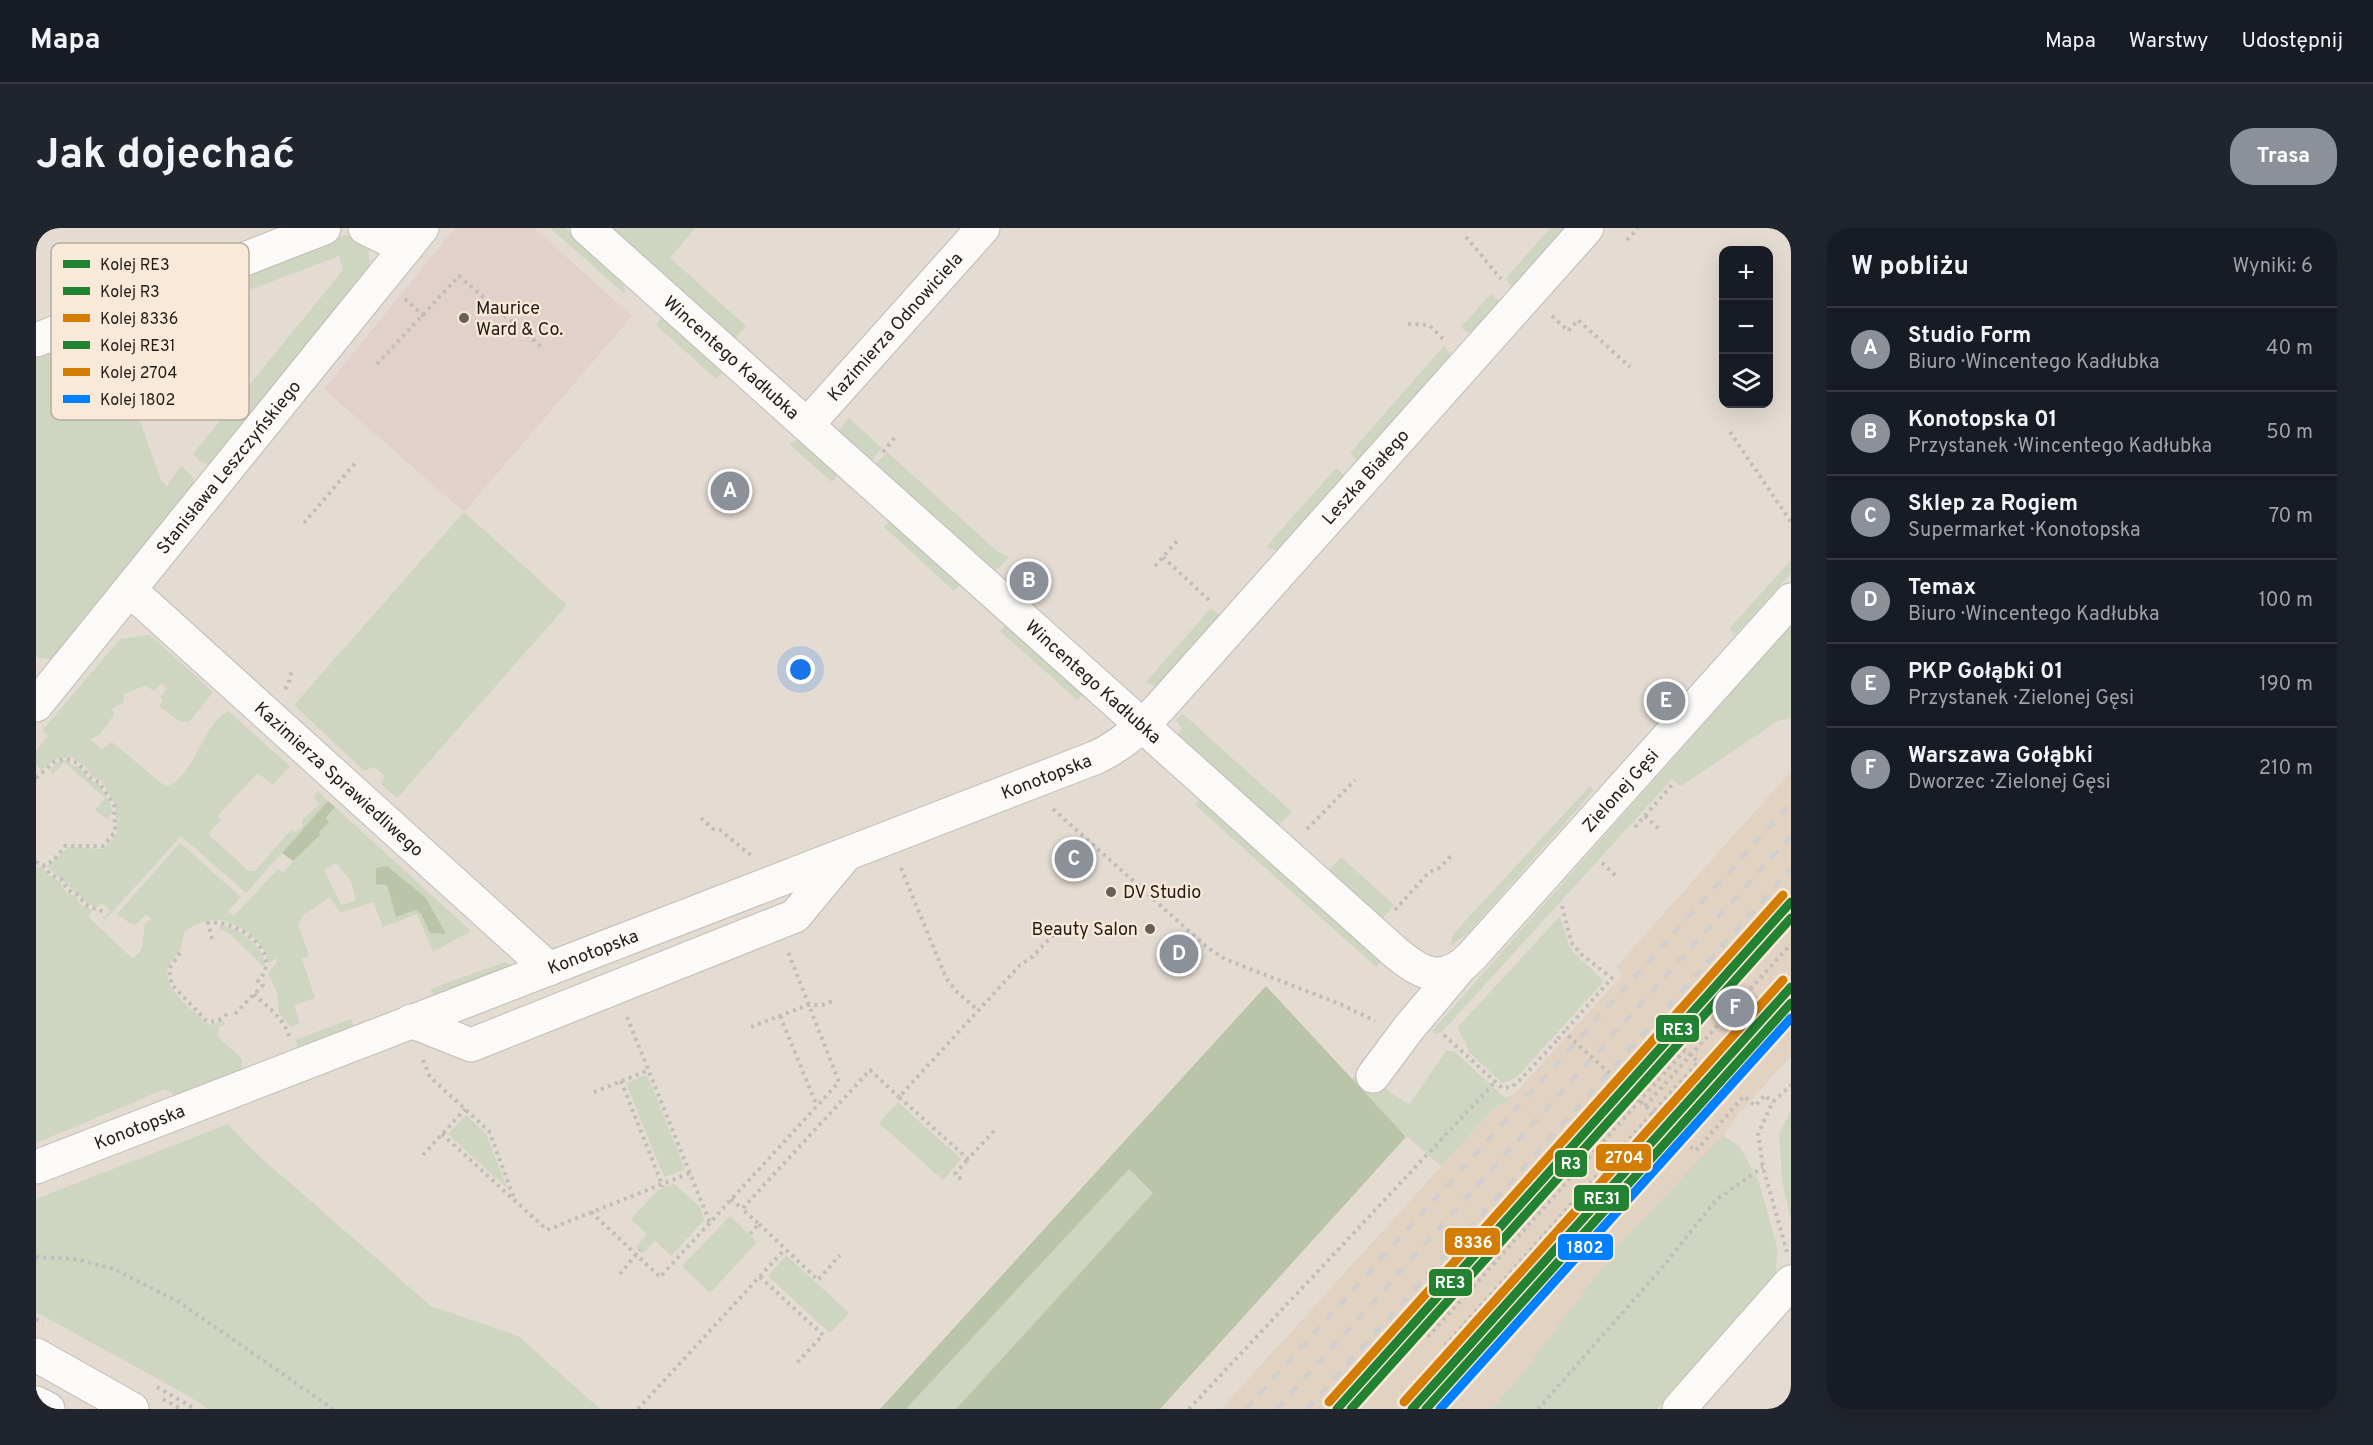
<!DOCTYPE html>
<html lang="pl">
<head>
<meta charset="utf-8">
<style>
	body { margin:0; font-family:Overpass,sans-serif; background:#20242c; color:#f1f3f6 }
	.controls { position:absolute; right:18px; top:18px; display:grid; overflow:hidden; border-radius:12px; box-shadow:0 6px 24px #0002 }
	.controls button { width:54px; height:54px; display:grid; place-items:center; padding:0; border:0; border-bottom:2px solid #363941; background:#171b24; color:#f1f3f6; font:30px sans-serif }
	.you { position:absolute; left:765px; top:442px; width:21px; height:21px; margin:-15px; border:4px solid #fff; border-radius:50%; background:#1a73e8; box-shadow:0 0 0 9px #1a73e833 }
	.badge { display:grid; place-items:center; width:39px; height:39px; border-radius:50%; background:#8c9099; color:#fff; font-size:20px; font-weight:700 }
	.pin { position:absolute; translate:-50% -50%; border:3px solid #fff; box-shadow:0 2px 6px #0006 }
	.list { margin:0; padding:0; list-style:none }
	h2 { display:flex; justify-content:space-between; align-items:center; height:78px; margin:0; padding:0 24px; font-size:26px }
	h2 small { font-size:20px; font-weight:400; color:#9ea1a6 }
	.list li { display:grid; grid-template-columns:39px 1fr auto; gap:18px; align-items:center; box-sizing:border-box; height:84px; padding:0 24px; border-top:2px solid #363941 }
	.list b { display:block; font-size:22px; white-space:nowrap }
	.list p { margin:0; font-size:20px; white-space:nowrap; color:#9ea1a6 }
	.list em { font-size:20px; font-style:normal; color:#9ea1a6 }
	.icon { flex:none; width:33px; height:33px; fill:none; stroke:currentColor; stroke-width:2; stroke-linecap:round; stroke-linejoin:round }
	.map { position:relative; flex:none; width:1755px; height:1181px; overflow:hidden; border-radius:24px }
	header { display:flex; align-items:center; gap:36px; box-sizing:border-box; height:84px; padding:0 30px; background:#171b24; border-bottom:2px solid #363941 }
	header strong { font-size:28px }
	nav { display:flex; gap:33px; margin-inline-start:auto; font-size:21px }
	.intro { display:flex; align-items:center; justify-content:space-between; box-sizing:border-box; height:144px; padding:0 36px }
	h1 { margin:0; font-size:42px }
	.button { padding:15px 27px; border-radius:24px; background:#8c9099; color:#fff; font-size:21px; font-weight:700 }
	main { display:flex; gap:36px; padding:0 36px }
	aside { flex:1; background:#171b24; border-radius:24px; box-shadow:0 6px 24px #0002 }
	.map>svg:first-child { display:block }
	.commercial { fill:#e2d0ca }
	.built { fill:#e1d2c2 }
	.green { fill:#ced5c0; fill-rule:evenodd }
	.forest { fill:#b9c4a8 }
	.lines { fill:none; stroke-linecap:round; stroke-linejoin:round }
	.minor-casing { stroke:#c1bbb4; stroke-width:35 }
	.path { stroke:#c0bdbb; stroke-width:4; stroke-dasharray:3 4.5; stroke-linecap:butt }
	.minor { stroke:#fbfaf8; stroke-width:33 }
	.rail { stroke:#d1cfcd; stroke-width:4.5; stroke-dasharray:10 10; stroke-linecap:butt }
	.path-bridge { stroke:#c0bdbb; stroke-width:4; stroke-dasharray:3 4.5; stroke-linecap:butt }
	.rail-1-casing { stroke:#f8e9d9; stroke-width:14 }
	.rail-2-casing { stroke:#f8e9d9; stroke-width:14 }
	.rail-3-casing { stroke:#f8e9d9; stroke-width:14 }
	.rail-4-casing { stroke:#f8e9d9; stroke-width:14 }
	.rail-5-casing { stroke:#f8e9d9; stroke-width:14 }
	.rail-6-casing { stroke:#f8e9d9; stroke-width:14 }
	.rail-1 { stroke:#238132; stroke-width:9 }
	.rail-2 { stroke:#238132; stroke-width:9 }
	.rail-3 { stroke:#d37d05; stroke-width:9 }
	.rail-4 { stroke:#238132; stroke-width:9 }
	.rail-5 { stroke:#d37d05; stroke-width:9 }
	.rail-6 { stroke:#0080ff; stroke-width:9 }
	.poi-dot { fill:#666059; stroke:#f8e9d9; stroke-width:2 }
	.labels { text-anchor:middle; stroke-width:4.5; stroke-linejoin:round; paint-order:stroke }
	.poi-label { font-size:18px; fill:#221d17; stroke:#f8e9d9; text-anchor:start }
	.street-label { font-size:18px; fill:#221d17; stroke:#f8e9d9 }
	.key { fill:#f8e9d9; stroke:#b8ac9f; stroke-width:1.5 }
	.key-label { font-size:16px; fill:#221d17 }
	.line-badge { stroke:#f8e9d9; stroke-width:2 }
	.badge-label { font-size:16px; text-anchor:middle; font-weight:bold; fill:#fff }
</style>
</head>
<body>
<header>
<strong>Mapa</strong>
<nav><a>Mapa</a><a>Warstwy</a><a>Udostępnij</a></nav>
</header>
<div class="intro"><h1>Jak dojechać</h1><a class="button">Trasa</a></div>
<main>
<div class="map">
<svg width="1755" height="1181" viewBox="0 0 1755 1181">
	<rect width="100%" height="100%" fill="#e4dcd3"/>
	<!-- commercial -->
	<path class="commercial" d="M419,0H498L596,88L428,284L288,161Z"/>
	<!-- built -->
	<path class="built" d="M1755,543V828L1700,889L1687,908L1586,1013L1488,1143L1456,1181H1185L1461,877L1470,875L1587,746L1580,739Z"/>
	<!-- green -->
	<g class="green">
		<path d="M514,0H529L586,51L590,67Z"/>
		<path d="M573,0H659L634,30L710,98L697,112Z"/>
		<path d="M1514,0H1536L1477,59L1469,51Z"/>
		<path d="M309,7L320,9L332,19L334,37L181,232L175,236L166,235L157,226L307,42L303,28L76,114L125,252L131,258L145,238L156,248L159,257L17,431L3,430L0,427V127Z"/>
		<path d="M1455,66L1465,75L1440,106L1430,104L1425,99Z"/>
		<path d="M627,88L688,142L680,151L620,97Z"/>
		<path d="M1409,117L1417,133L1322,234L1314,225Z"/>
		<path d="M813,190L846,220L834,234L801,204Z"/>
		<path d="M764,211L803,245L796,254L753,216Z"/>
		<path d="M851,224L961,323L973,329L958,345L838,238Z"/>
		<path d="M1300,240L1310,249L1246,325L1230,319Z"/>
		<path d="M428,284L531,377L361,570L345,556L349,548L338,539L328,543L258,477Z"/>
		<path d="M855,292L925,355L918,363L848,299Z"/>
		<path d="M1755,332V345L1700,406L1694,403V400Z"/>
		<path d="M1175,380L1187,390L1123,461L1110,454Z"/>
		<path d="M970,396L1048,465L1041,472L964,403Z"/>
		<path d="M1755,397V489L1740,494L1645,558L1636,551L1405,805L1399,806L1396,803Z"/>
		<path d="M114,407L177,464L153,494L143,493L123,478L127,473L124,469L131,461L126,455L118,463L109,457L88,466L87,475L76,480L78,487L63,507L54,511L66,521L76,514L130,559C135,556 141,553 145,548C164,528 168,499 192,483L254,538L237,557L222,545L182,587L185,592L172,606L213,643H219L255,602L259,605L266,599V592L284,576L277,569L282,563L292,573L210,665L145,608L69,692L66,689L70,688L74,682L65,675L61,679L52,676L11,638L33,619L67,621L81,605L79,576L65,552L56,549L50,539L35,529L19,531L6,542L0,537V523L12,508L6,503L84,411Z"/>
		<path d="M1146,485L1256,584L1241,599L1140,508L1146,500L1140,492Z"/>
		<path d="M26,532L33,533L36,537L44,539L54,553L62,555L75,577L76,585L71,591L59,582L69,570L28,534L17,546L14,543L20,535Z"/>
		<path d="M1554,558L1558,562L1432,705L1416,717L1414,715L1418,705Z"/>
		<path d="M1165,570L1347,732L1340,739L1159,577Z"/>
		<path d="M299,579L435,703L397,724L381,686L347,699L337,674L304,685L294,669L267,688L262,697L273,727L266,731L279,770L258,777L264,795L255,799L243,785L241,764L232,745L241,734L240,730L233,735C229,715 201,691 180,692C169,692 157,698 149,703C146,709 147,716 144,721C141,728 134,732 132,740C126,762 158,783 171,795L177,797L186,792L189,796L183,800L181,808L206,831L205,848L147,872L129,861L0,915V640L6,639L11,646L24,654L30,664L39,668L44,676L57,682L52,688L46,683L97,731L106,721L109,695L116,691L110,687L100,696L94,695L81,686L144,615L205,669L192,683L198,688L242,641L247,644L272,618ZM300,635L315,653L320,672L305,677L288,642ZM351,657L409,705H394L385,686L380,682L360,689Z"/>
		<path d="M1305,629L1358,677L1345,692L1292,644Z"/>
		<path d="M1524,688L1532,715L1537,724L1568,753L1481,849L1471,854L1466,855L1432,823C1431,813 1424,809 1422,799Z"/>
		<path d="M185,696C204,702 229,718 229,740L193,705L183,701Z"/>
		<path d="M469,734L475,737L476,741L401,771L394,761Z"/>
		<path d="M315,791L317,798L313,802L269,824L263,820L259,812Z"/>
		<path d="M1410,823H1418L1469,870L1476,868L1470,875L1461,877L1405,938L1351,891L1316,852L1323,842L1373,877Z"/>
		<path d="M611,847L649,941L628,949L590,855Z"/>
		<path d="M862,874L925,931L907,952L843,895Z"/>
		<path d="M1755,883V993L1746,952L1743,906Z"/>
		<path d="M430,887L450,906L471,960L412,906Z"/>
		<path d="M192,896L214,920L395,1078L482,1108L564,1181H172L151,1167L0,1084V971Z"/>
		<path d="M1687,907L1704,919L1723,954L1741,1019L1740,1048L1621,1181H1456L1488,1143L1586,1013Z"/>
		<path d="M1093,941L1117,965L920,1181H870Z"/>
		<path d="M638,956L664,979L668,992L635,1028L619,1013L607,1025L600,1019L611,1006L595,991L622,962Z"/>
		<path d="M694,988L721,1014L674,1065L646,1038Z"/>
		<path d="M750,1027L813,1085L794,1105L732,1048Z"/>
	</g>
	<!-- forest -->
	<g class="forest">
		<path d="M292,573L299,579L290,590L293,594L283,604L284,607L257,633L246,625Z"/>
		<path d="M351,638L390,670L410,706L394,705L385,686L380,682L360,689L351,657L340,656V640Z"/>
		<path d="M1230,758L1370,909L1124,1181H920L1117,965L1093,941L870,1181H844Z"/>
	</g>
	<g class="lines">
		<!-- minor casing -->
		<g class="minor-casing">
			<g id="minor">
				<path d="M329,0L370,20"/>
				<path id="s1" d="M551,0L1359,724C1386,747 1407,757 1435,729L1755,372"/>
				<path d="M0,112L288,0"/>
				<path id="s2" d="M771,197L947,0"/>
				<path id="s3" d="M94,362L513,741"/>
				<path id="s4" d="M0,477L386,0"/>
				<path d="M375,793L435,817L759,688L808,629"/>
				<path d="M1337,848L1372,801L1425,738"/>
				<path id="s5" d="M0,939L1061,529C1087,516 1106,499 1126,477L1551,0"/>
				<path d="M0,1127L96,1181"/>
				<path d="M0,1175L12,1181"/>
				<path d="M1643,1181L1755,1054"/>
			</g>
		</g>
		<!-- path -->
		<g class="path">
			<path d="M1430,9L1465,51"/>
			<path d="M1591,12L1602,0"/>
			<path d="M369,71L391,91"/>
			<path d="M1516,88L1532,103L1542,92L1594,139"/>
			<path d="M1372,96L1393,97L1408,112"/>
			<path d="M341,136L423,48L508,121"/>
			<path d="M1694,204L1755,294"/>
			<path d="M847,224L860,208"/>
			<path d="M268,295L320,234"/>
			<path d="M1127,329L1176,375"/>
			<path d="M1119,338L1141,313"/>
			<path d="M249,461L252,457L256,442"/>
			<path d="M0,550L18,534L27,531L35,532L43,536L55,551L63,554L78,577L79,604L67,618H29L17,633L7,637"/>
			<path d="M1017,581L1172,720L1189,731L1306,777L1339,793"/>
			<path d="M1609,588L1624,602"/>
			<path d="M665,590L677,601L684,602L717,629"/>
			<path d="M1599,599L1636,557"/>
			<path d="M1271,601L1319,552"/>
			<path d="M0,634L7,637L14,646L26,652L32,662L40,666L52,678L71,685"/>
			<path d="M1566,635L1581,649"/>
			<path d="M865,640L910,750L921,764L942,782"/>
			<path d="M1526,678L1535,714L1545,726L1576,750L1528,804"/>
			<path d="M1359,682L1393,644L1403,640L1415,628"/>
			<path d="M176,711L172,695C199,690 250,725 222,753L227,757L196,789"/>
			<path d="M144,725L133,741L136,757L171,793C180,795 186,791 192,785"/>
			<path d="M218,766C231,779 248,790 253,808"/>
			<path d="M744,788L781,878"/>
			<path d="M591,789L674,995"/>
			<path d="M715,799L772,777H786L800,772"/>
			<path d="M1410,807L1409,808L1466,860L1476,859L1484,852L1522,811"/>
			<path d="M387,832L394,849L453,903L478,970"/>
			<path d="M585,853L627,959"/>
			<path d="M558,864L613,842"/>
			<path d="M1609,878L1755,716"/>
			<path d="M958,903L932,931L863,869L984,737L996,729L1025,699"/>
			<path d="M406,906L511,1002L654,945"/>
			<path d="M1665,917L1708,868L1719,878L1729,867L1736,875"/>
			<path d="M387,927L429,881"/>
			<path d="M925,951L919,946L932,931"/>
			<path d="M695,971L706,981"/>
			<path d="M555,984L624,1049L803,854L752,724"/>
			<path d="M723,996L782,1052L804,1027"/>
			<path d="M714,1006L723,996L706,981L834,842L863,869"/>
			<path d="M1751,1024L1727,939L1722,906L1736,875L1755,857"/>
			<path d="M0,1029L39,1031L78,1041L143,1074L297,1181"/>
			<path d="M584,1046L604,1022"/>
			<path d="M724,1049L787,1107L759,1137"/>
			<path d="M0,1091L7,1095"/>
			<path d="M1392,1109L1649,822L1662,834L1406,1121"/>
			<path d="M121,1159L159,1181"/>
			<path d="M127,1171L145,1181"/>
			<path d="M602,1181L749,1021"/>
			<path d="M1153,1181L1459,854"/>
			<path d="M1502,1181L1625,1041L1680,972L1727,939"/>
		</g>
		<!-- minor -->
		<use href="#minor" class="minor"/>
		<!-- rail -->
		<g class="rail">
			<path d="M1210,1181L1755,575"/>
			<path d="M1241,1181L1755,608"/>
			<path d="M1271,1181L1755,641"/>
			<path d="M1406,1181L1755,792"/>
		</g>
		<!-- path-bridge -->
		<path class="path-bridge" d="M1522,811L1528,804L1659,923L1665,917"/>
		<!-- rail-1 casing -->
		<g class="rail-1-casing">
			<path id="rail-1" d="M1301,1181L1755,674"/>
		</g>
		<!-- rail-2 casing -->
		<g class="rail-2-casing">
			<g id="rail-2">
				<path d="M1315,1181L1755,690"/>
				<path d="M1390,1181L1755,775"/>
			</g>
		</g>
		<!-- rail-3 casing -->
		<g class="rail-3-casing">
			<path id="rail-3" d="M1293,1174L1747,667"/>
		</g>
		<!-- rail-4 casing -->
		<g class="rail-4-casing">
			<path id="rail-4" d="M1376,1181L1755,759"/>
		</g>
		<!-- rail-5 casing -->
		<g class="rail-5-casing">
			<path id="rail-5" d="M1368,1174L1747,752"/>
		</g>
		<!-- rail-6 casing -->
		<g class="rail-6-casing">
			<path id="rail-6" d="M1404,1181L1755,790"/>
		</g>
		<!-- rail-1 -->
		<use href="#rail-1" class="rail-1"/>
		<!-- rail-2 -->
		<use href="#rail-2" class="rail-2"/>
		<!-- rail-3 -->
		<use href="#rail-3" class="rail-3"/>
		<!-- rail-4 -->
		<use href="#rail-4" class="rail-4"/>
		<!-- rail-5 -->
		<use href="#rail-5" class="rail-5"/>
		<!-- rail-6 -->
		<use href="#rail-6" class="rail-6"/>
	</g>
	<!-- markers -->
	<g class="poi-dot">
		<circle cx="428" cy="90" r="6"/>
		<circle cx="1075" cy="664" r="6"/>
		<circle cx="1114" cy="701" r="6"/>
	</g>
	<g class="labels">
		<!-- poi labels -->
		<g class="poi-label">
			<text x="440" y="86">Maurice<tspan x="440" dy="21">Ward &amp; Co.</tspan></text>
			<text x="1087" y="670">DV Studio</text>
			<text x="1102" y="707" text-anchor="end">Beauty Salon</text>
		</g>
		<!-- street labels -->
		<g class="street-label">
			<text dy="6" stroke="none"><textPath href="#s2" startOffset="132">Kazimierza Odnowiciela</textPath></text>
			<text dy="6" stroke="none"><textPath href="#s1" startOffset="194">Wincentego Kadłubka</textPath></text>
			<text dy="6" stroke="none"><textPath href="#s4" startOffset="306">Stanisława Leszczyńskiego</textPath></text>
			<text dy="6" stroke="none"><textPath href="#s5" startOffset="1527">Leszka Białego</textPath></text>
			<text dy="6" stroke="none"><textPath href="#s1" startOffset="680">Wincentego Kadłubka</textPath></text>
			<text dy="6" stroke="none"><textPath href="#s5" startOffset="1083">Konotopska</textPath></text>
			<text dy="6" stroke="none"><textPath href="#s3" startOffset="282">Kazimierza Sprawiedliwego</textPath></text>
			<text dy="6" stroke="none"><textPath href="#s1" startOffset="1396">Zielonej Gęsi</textPath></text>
			<text dy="6" stroke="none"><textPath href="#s5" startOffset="597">Konotopska</textPath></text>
			<text dy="6" stroke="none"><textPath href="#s5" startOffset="111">Konotopska</textPath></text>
		</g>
	</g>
	<!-- legend -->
	<rect x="15" y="15" width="198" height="177" rx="9" class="key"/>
	<rect x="27" y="32" width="27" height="8" fill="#238132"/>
	<rect x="27" y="59" width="27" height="8" fill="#238132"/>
	<rect x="27" y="86" width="27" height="8" fill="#d37d05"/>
	<rect x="27" y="113" width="27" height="8" fill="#238132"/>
	<rect x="27" y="140" width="27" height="8" fill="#d37d05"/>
	<rect x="27" y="167" width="27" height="8" fill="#0080ff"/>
	<g class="key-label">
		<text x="64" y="42">Kolej RE3</text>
		<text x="64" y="69">Kolej R3</text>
		<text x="64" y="96">Kolej 8336</text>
		<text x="64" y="123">Kolej RE31</text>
		<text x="64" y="150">Kolej 2704</text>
		<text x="64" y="177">Kolej 1802</text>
	</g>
	<g class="line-badge">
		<rect x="1619" y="786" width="45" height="29" rx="6" fill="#238132"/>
		<rect x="1559" y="915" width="57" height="29" rx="6" fill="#d37d05"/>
		<rect x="1518" y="921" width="34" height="29" rx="6" fill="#238132"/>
		<rect x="1537" y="956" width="57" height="28" rx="6" fill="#238132"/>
		<rect x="1408" y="999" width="57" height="29" rx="6" fill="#d37d05"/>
		<rect x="1521" y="1005" width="57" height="28" rx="6" fill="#0080ff"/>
		<rect x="1392" y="1040" width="45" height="29" rx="6" fill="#238132"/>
	</g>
	<g class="badge-label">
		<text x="1642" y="807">RE3</text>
		<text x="1588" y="935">2704</text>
		<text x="1535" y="941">R3</text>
		<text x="1566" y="976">RE31</text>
		<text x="1437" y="1020">8336</text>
		<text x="1549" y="1025">1802</text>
		<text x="1414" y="1060">RE3</text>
	</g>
</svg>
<div class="controls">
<button>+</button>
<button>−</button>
<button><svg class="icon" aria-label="layers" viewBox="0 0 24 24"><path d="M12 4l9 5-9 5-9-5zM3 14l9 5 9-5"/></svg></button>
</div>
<div class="you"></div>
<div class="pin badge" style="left:694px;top:263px">A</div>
<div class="pin badge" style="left:993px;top:353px">B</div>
<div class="pin badge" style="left:1038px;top:631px">C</div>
<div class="pin badge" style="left:1143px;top:726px">D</div>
<div class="pin badge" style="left:1630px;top:473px">E</div>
<div class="pin badge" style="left:1699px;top:780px">F</div>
</div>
<aside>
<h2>W pobliżu<small>Wyniki: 6</small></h2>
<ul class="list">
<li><span class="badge">A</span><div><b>Studio Form</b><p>Biuro · Wincentego Kadłubka</p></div><em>40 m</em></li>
<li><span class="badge">B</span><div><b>Konotopska 01</b><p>Przystanek · Wincentego Kadłubka</p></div><em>50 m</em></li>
<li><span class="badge">C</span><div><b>Sklep za Rogiem</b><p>Supermarket · Konotopska</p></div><em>70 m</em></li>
<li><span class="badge">D</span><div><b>Temax</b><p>Biuro · Wincentego Kadłubka</p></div><em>100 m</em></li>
<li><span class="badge">E</span><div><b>PKP Gołąbki 01</b><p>Przystanek · Zielonej Gęsi</p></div><em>190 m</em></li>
<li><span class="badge">F</span><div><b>Warszawa Gołąbki</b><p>Dworzec · Zielonej Gęsi</p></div><em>210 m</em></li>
</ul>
</aside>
</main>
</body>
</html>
